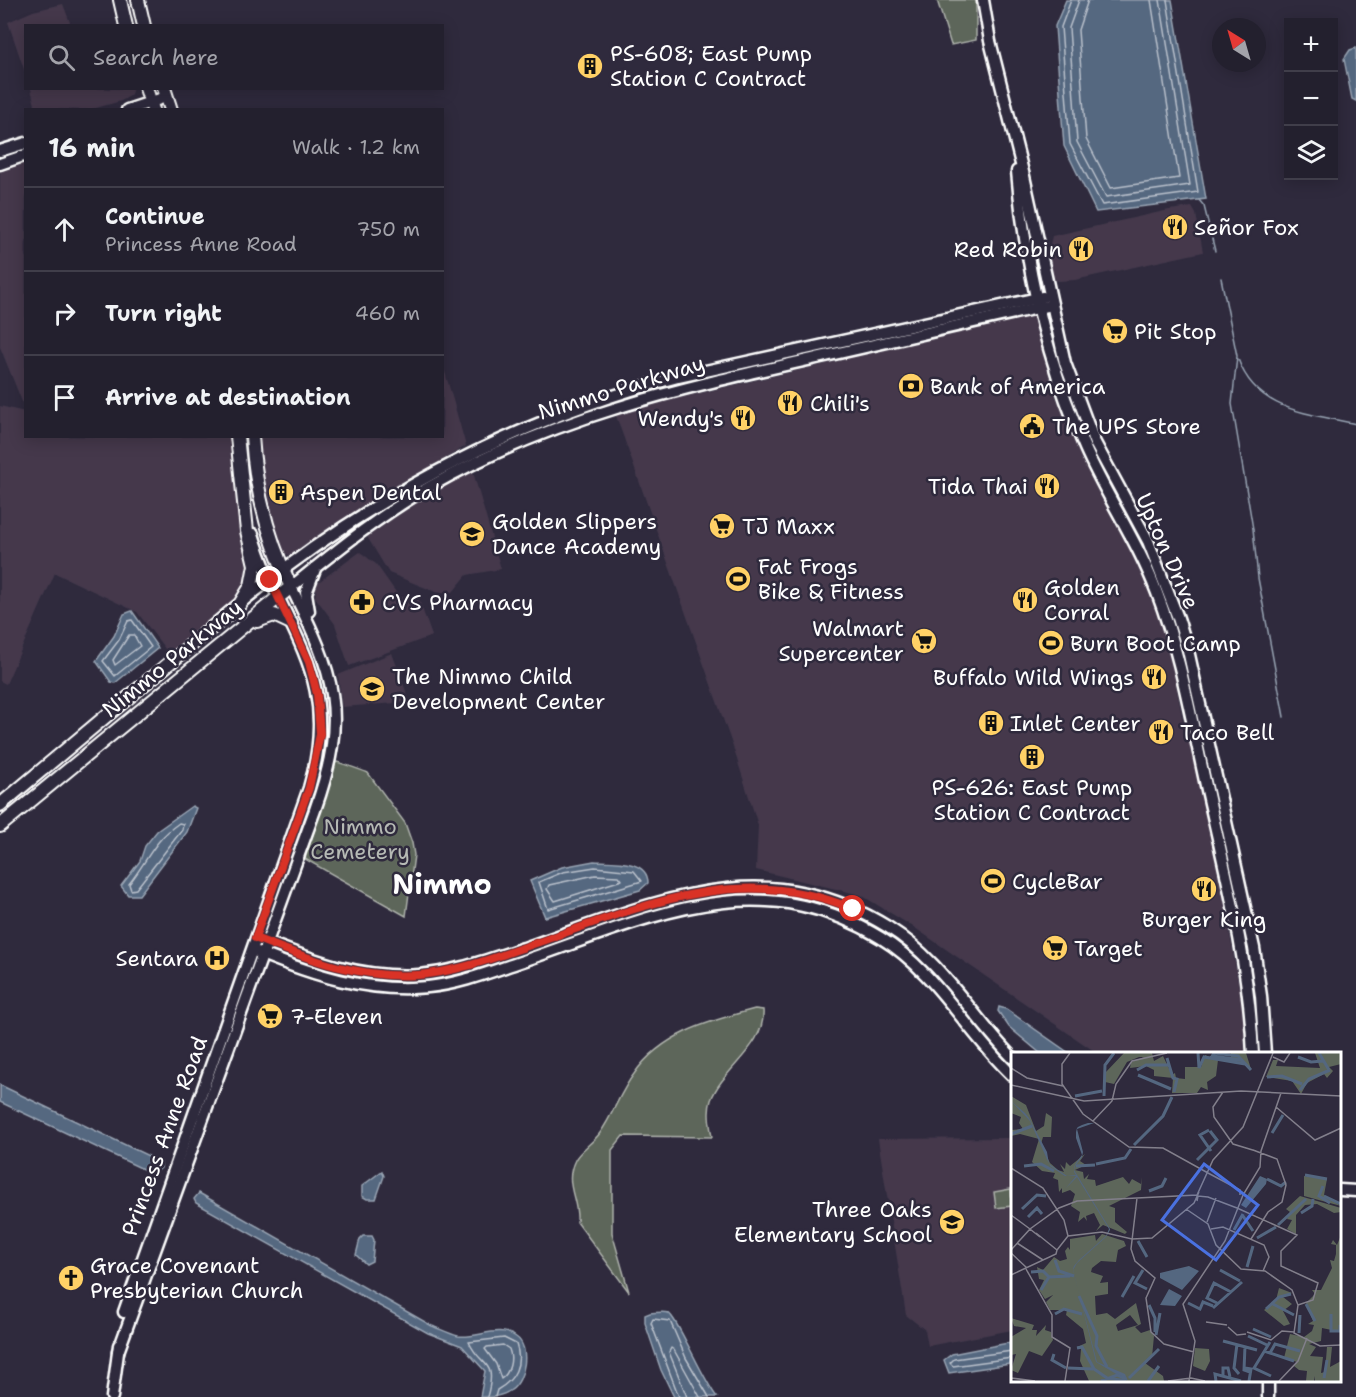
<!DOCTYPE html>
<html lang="en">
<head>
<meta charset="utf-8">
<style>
	body { margin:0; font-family:"Shantell Sans",sans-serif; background:#2b2836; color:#f1f3f6 }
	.controls { position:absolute; right:18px; top:18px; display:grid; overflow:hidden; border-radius:0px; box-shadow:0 3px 15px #0003 }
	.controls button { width:54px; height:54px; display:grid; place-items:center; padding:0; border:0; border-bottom:2px solid #403e4a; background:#23202e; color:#f1f3f6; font:30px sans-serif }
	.compass { position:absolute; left:1212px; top:18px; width:54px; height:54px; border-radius:50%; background:#23202e; box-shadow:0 3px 15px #0003; rotate:323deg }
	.stop { position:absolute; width:18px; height:18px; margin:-14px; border:4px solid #d93025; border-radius:50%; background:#fff }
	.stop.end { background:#d93025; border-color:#fff; box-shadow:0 2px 6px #0008 }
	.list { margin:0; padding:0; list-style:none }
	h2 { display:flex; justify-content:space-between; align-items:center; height:78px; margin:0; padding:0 24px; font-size:26px }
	h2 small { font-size:20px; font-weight:400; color:#a3a3aa }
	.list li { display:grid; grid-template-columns:39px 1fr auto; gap:18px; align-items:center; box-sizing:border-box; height:84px; padding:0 24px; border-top:2px solid #403e4a }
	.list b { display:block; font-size:22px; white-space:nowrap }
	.list p { margin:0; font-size:20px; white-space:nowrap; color:#a3a3aa }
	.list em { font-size:20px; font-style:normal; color:#a3a3aa }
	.icon { flex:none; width:33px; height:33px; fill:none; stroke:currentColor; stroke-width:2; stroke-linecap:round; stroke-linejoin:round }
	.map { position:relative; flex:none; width:1356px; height:1397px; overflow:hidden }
	.search { position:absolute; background:#23202e; box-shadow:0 3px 15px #0003; left:24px; top:24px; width:420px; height:66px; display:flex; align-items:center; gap:15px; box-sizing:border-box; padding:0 21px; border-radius:0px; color:#a3a3aa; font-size:22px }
	.panel { position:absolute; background:#23202e; box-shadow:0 3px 15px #0003; left:24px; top:108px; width:420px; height:330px; border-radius:0px }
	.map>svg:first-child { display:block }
	.built { fill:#44394c }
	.green { fill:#5d665a; stroke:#aeb2ac; stroke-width:1.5 }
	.water { fill:#546780; stroke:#98a4b3; stroke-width:1.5 }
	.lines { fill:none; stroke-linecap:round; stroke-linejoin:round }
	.shore { stroke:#bbc2cc; stroke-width:1.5 }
	.stream { stroke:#98a4b3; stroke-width:1.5 }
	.major-casing { stroke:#fff; stroke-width:15 }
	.highway-casing { stroke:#fff; stroke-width:16 }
	.major { stroke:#2f2a3d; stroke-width:10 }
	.highway { stroke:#2f2a3d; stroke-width:12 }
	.route { stroke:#d93025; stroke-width:8 }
	.labels { text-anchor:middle; stroke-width:5; stroke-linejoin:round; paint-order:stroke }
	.poi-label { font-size:22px; fill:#fff; stroke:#2f2a3d; text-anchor:start }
	.street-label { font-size:22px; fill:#fff; stroke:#2f2a3d }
	.park-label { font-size:22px; fill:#b6bab5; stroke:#2f2a3d }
	.district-label { font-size:28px; font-weight:bold; fill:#fff; stroke:#2f2a3d }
	.inset-river { fill:none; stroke:#546780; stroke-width:3 }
	.inset-road { fill:none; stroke:#827f8b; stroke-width:1.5 }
	.view { fill:#4a71e0; fill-opacity:0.15; stroke:#4a71e0; stroke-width:3 }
	.inset-edge { fill:none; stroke:#fff; stroke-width:3 }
</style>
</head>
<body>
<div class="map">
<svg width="1356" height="1397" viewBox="0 0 1356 1397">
	<rect width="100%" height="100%" fill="#2f2a3d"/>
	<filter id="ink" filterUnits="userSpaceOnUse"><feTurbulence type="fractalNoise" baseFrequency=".0167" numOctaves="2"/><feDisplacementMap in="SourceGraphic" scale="12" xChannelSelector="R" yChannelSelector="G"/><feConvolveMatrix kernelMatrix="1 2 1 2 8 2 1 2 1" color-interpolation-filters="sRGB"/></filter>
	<g filter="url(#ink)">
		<!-- built -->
		<g class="built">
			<path d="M63,4L71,25L26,26L25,72L8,22L33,11Z"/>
			<path d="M31,89V88L133,89L130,96L121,101L89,110L36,109Z"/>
			<path d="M25,162H26L25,409L0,347V171Z"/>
			<path d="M1192,207L1196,214L1203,252L1075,280L1058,281L1052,278L1049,248L1052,236L1169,210Z"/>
			<path d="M1033,315L1056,397L1143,573L1168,641L1185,732L1196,761L1200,792L1215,849L1239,986L1243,989L1245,1053H1097L915,928L861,895L756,870L758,825L733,747L615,413Z"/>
			<path d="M443,365L466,446L350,515L295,554L288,555L281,551L263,491L257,437L442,436Z"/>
			<path d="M0,406L25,412L26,436L230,437L251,560L249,579L240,597L169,654L137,612L55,573L6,684L0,681Z"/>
			<path d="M473,472L501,569L467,575L453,592L438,593L389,573L366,535L442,487Z"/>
			<path d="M360,552L376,564L400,598L413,594L419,600L432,636L349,666L335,624L315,597L317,583Z"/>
			<path d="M392,653L410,702L342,707L338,675Z"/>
			<path d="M1012,1138V1330L928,1346L925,1330L906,1315L878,1139Z"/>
		</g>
		<!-- green -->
		<g class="green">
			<path d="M937,0H976V40L951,45Z"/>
			<path d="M336,762C339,762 366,772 368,773L405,823L412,843L414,855L406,916L305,859Z"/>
			<path d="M755,1009L763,1010C766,1046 723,1068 711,1100C707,1112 710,1125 712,1137L623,1136L612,1150V1233L629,1292L577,1222C579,1199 563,1184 575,1160C580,1150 593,1143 600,1133C613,1115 620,1092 634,1074C662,1033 710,1021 755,1009Z"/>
			<path d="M1011,1189L1012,1206L996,1208L994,1192Z"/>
		</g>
		<!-- water -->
		<g class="water">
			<path d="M1066,0H1172L1206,199L1096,212L1064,146L1055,26Z"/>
			<path d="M1356,48V101L1352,99L1344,59L1350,50Z"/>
			<path d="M132,611L158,648L115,683L111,682L96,661L114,636L124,614Z"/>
			<path d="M192,806L196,808L187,832L139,895H128L121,886L140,861L145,846L157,831Z"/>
			<path d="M594,861C612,862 648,859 648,883L640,890L545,917L530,881L562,867Z"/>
			<path d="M999,1007L1006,1009L1069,1053H1040L1009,1027L998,1011Z"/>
			<path d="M0,1085L161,1162V1168L155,1173L145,1170L0,1102Z"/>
			<path d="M382,1171L384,1176L376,1199H367L362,1196V1186Z"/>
			<path d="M199,1193L432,1326C440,1329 450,1334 458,1336C477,1339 499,1324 516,1337C531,1347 525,1381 511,1390C501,1397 493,1397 480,1397L485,1371L462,1346L428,1333L196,1203L194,1199Z"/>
			<path d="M363,1236H372L374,1240L372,1261L366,1264L356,1255L360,1239Z"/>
			<path d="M650,1313C655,1313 663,1311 668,1313C676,1315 705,1384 717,1397H674L661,1370L645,1323V1315Z"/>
			<path d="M1008,1343L1012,1346L1010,1364L949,1373L944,1360L952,1354Z"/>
		</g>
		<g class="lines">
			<!-- shore -->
			<g class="shore">
				<path d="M1071,0L1061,27L1070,144L1102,205L1198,192L1167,0"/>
				<path d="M1079,0L1069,28L1077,142L1106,197L1190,185L1160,0"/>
				<path d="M1088,0L1078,30L1086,139L1111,188L1179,178L1151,0"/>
				<path d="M132,620L151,647L115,676L103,661L119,640L128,621Z"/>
				<path d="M129,635H134L140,646L115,665L113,660Z"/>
				<path d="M179,823L183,824L182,830L136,889L131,890L129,884C149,859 152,842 179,823Z"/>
				<path d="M595,867L634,871L642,881L548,909L539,882L563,872Z"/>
				<path d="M595,875L619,876L622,880L555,901L547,889L549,885Z"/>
				<path d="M503,1345L509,1349C513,1359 510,1373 501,1379L496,1364L485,1349L487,1347Z"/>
				<path d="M1012,1351L954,1359L950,1363L953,1366L1012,1358"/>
				<path d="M487,1397C498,1358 481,1369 469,1342L504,1338L516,1344C523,1364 515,1380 497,1390L495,1397"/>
				<path d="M679,1397L651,1323L653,1319L670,1321L686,1358L709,1397"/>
				<path d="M687,1397L669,1352L671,1348L674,1350L700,1397"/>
			</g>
			<!-- stream -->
			<g class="stream">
				<path d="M1199,200L1204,206L1215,251"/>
				<path d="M1221,278L1237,356L1232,404L1253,529L1258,578L1284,717"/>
				<path d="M1238,359C1257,412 1309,413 1356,424"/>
			</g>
			<!-- major casing -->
			<g class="major-casing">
				<g id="major">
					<path d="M983,0L990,41L1024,176L1065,363L1094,441L1148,541L1178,618L1188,650L1254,948L1261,996L1265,1054"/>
					<path d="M127,110L166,97"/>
					<path d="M0,151L26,143"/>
					<path d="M0,164L26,155"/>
					<path d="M1017,171C1025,265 1047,362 1085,448C1107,498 1138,542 1157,593C1180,653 1191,718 1205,781C1225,871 1249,961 1253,1054"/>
					<path d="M244,600C374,495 516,419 678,377L1043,297"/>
					<path d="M309,611L306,593L315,569"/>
					<path d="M261,940C312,960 363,979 419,975C455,972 489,959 524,948C650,905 761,848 888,927C941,960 970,1014 1012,1057"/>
					<path d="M257,952C313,975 367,993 428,987C460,984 490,972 520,962C645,920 755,861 881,938C937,972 965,1031 1012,1075"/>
					<path d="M1340,1190L1356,1191"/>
					<path d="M124,1312L309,788C343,675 283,632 253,534"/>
					<path d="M118,1352L315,810C349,714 335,675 291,587C336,551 380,515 431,486C557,415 682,388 821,357C898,340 975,321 1052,305"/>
					<path d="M1268,1380V1397"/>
					<path d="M112,1397L119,1345"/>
				</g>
			</g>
			<!-- highway casing -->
			<g class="highway-casing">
				<g id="highway">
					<path d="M120,0L126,26"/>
					<path d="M138,0L144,26"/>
					<path d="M146,88L153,110"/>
					<path d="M164,88L171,110"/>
					<path d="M257,621L274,615L291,623"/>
					<path d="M0,805L240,604L251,586L255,565L247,531L237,436"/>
					<path d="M0,826L291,587C268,539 255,489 252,436"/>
				</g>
			</g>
			<!-- major -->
			<use href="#major" class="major"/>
			<!-- highway -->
			<use href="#highway" class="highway"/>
		</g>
	</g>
	<g class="lines" filter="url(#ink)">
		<!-- route -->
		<path class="route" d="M270,580L309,662L317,694L320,734L309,788L255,938C308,959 360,979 418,975C453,972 486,961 519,949C631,911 735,859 853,909"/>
	</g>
	<!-- icons -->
	<defs>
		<g id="building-disc" transform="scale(1.35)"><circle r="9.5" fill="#ffd166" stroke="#2f2a3d"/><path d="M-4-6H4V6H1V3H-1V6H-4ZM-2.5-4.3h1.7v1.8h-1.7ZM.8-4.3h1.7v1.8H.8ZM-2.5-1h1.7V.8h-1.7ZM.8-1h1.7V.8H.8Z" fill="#111"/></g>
		<g id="restaurant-disc" transform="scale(1.35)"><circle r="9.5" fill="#ffd166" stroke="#2f2a3d"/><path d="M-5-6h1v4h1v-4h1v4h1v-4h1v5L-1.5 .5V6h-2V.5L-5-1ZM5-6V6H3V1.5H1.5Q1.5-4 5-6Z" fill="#111"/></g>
		<g id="supermarket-disc" transform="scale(1.35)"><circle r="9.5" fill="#ffd166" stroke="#2f2a3d"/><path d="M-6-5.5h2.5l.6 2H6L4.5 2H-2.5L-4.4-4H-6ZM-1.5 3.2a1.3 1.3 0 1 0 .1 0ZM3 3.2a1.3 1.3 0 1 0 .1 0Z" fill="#111"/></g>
		<g id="bank-disc" transform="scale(1.35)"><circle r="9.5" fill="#ffd166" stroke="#2f2a3d"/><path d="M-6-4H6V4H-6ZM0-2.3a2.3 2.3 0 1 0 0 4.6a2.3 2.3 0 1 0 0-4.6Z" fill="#111"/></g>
		<g id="civic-disc" transform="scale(1.35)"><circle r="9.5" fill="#ffd166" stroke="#2f2a3d"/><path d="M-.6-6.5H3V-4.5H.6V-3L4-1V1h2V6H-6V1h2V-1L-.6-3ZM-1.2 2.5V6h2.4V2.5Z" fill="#111"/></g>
		<g id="school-disc" transform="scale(1.35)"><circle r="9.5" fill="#ffd166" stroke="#2f2a3d"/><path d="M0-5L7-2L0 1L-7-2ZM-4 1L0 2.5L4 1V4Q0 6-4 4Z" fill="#111"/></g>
		<g id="stadium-disc" transform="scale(1.35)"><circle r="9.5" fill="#ffd166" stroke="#2f2a3d"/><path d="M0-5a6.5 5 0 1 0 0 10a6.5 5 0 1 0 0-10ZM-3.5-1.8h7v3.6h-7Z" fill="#111"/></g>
		<g id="pharmacy-disc" transform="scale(1.35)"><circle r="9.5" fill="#ffd166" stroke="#2f2a3d"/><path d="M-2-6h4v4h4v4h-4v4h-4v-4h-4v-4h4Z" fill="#111"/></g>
		<g id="hospital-disc" transform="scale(1.35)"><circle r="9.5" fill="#ffd166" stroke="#2f2a3d"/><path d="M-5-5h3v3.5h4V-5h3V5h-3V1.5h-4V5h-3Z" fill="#111"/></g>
		<g id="church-disc" transform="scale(1.35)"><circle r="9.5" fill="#ffd166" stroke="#2f2a3d"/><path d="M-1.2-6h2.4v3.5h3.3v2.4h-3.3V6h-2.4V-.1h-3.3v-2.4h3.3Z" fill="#111"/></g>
	</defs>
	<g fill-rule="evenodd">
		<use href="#building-disc" x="590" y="66"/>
		<use href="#restaurant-disc" x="1175" y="227"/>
		<use href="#restaurant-disc" x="1081" y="249"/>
		<use href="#supermarket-disc" x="1115" y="331"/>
		<use href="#bank-disc" x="911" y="386"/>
		<use href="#restaurant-disc" x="790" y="403"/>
		<use href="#restaurant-disc" x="743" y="418"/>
		<use href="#civic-disc" x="1032" y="426"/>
		<use href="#restaurant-disc" x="1047" y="486"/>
		<use href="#building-disc" x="281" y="492"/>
		<use href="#supermarket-disc" x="722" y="526"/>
		<use href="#school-disc" x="472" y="534"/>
		<use href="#stadium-disc" x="738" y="579"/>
		<use href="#restaurant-disc" x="1025" y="600"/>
		<use href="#pharmacy-disc" x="362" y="602"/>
		<use href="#supermarket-disc" x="924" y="641"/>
		<use href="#stadium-disc" x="1051" y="643"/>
		<use href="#restaurant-disc" x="1154" y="677"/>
		<use href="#school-disc" x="372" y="689"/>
		<use href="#building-disc" x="991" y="723"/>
		<use href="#restaurant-disc" x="1161" y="732"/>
		<use href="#building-disc" x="1032" y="757"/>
		<use href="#stadium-disc" x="993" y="881"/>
		<use href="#restaurant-disc" x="1204" y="889"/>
		<use href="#supermarket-disc" x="1055" y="948"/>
		<use href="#hospital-disc" x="217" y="958"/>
		<use href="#supermarket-disc" x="270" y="1016"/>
		<use href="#school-disc" x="952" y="1222"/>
		<use href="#church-disc" x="71" y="1278"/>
	</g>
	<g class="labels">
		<!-- poi labels -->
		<g class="poi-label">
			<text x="610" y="61">PS-608; East Pump<tspan x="610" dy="25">Station C Contract</tspan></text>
			<text x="1194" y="235">Señor Fox</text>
			<text x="1062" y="257" text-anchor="end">Red Robin</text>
			<text x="1134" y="339">Pit Stop</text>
			<text x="930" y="394">Bank of America</text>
			<text x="810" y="411">Chili's</text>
			<text x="724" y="426" text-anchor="end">Wendy's</text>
			<text x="1052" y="434">The UPS Store</text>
			<text x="1028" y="494" text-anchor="end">Tida Thai</text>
			<text x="300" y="500">Aspen Dental</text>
			<text x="492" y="529">Golden Slippers<tspan x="492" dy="25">Dance Academy</tspan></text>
			<text x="742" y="534">TJ Maxx</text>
			<text x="758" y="574">Fat Frogs<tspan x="758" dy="25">Bike &amp; Fitness</tspan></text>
			<text x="1044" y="595">Golden<tspan x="1044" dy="25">Corral</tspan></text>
			<text x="382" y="610">CVS Pharmacy</text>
			<text x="904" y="636" text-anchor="end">Walmart<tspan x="904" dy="25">Supercenter</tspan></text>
			<text x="1070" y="651">Burn Boot Camp</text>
			<text x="392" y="684">The Nimmo Child<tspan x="392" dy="25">Development Center</tspan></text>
			<text x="1134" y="685" text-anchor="end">Buffalo Wild Wings</text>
			<text x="1010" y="731">Inlet Center</text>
			<text x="1180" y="740">Taco Bell</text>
			<text x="1032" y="795" text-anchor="middle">PS-626: East Pump<tspan x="1032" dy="25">Station C Contract</tspan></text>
			<text x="1012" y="889">CycleBar</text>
			<text x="1204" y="927" text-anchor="middle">Burger King</text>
			<text x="1074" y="956">Target</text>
			<text x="198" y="966" text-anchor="end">Sentara</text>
			<text x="290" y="1024">7-Eleven</text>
			<text x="932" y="1217" text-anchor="end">Three Oaks<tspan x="932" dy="25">Elementary School</tspan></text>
			<text x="90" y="1273">Grace Covenant<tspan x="90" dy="25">Presbyterian Church</tspan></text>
		</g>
		<!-- street labels -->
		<g class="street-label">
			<text transform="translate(621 387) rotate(-17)" y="8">Nimmo Parkway</text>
			<text transform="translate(1168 551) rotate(66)" y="8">Upton Drive</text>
			<text transform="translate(172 658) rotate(-39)" y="8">Nimmo Parkway</text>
			<text transform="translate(164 1136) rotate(-70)" y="8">Princess Anne Road</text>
		</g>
		<!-- park labels -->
		<g class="park-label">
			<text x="360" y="834">Nimmo<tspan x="360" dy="25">Cemetery</tspan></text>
		</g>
		<!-- district labels -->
		<g class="district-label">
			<text x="442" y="894">Nimmo</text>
		</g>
	</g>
	<!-- overview -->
	<g transform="translate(1011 1052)">
		<rect width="330" height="330" fill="#2f2a3d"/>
		<path d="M113,1H141L143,9L152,4L161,23L164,21L165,26L174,27V15H190L194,3L199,5L202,1L203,7L220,8V1H235L240,17L234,12L207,8L205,24L196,30L197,38L190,35L186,41H161L162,26L143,24V18L135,14L119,16L120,10L133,5H128L116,10L103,32L94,30V21ZM304,1H330V12L318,15L322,19L316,26L313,22L296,31L290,42L281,29L255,25L262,8H267L265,14L309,16ZM0,44L15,53L25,79L33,74L35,61L41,65L40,85H32L30,92L39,111L47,118L53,120L49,112L54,117L55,110L59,114L74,102L69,109L75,113L64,118L72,120L73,127L78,122L76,127L84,128L85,134L112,125L118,132L121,127L130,132L131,125L130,138L98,154L104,156V170L116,180L114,182L92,173L85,179L89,173L83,161L75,164L76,169L73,165L67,170L69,160L60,154L64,142L59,138L51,141V136L48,140L47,128L42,126L44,121L31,119L21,110L28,87L9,82L0,84V78L12,77L8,71L10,65L0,61ZM293,124L316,127L313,143L330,154L293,144ZM289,144L330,156V160L323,161L306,152L294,153L285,163V182L276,177L281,168L276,167L279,160L275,157ZM91,182L113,189L115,194L107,198L105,210L90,209L81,216L80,220L92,224L89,231L97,230V242L84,244L85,263L96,261L104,267L125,251L130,272L124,275L130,281L139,278L143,284L141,305L134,311L152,324L153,329H78L69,309L70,297L66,295L75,291L72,277L55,263L56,258H39L35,250L42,243L34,247L28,238L33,228L28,227L26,215L32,218L43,205L49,209L56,207L54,199L57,195L59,198V187L84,183L85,189ZM119,263L127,273L107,279L105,273ZM330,183V280L311,276L310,289L298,292L305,295L299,304L312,305L310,321L314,320L316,295H321L319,315L330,309V329H304L303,324V329H295L296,319L288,318L283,314L286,310L273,306L279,282L293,285L301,279L303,273L297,272L302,269L295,251L304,242L301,238H310L321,216L319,208L323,209L325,202V193L320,192L322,188L326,193ZM268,236L281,241L272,245L281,252L272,259L279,272L273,274L253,258L265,248ZM0,266L23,273L21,278H26L25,284L35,273L34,278L40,280L42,288L31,304L18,299L7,321L0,318L5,302L0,303V285L15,276L3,274ZM184,296L198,297L199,309L194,319L182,314Z" fill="#5d665a" fill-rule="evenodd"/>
		<path d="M0,49L14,61L18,66L36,100L38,112L56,124L65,123L63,120V115L65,111L71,103L65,86V80L66,76L67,75L71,73L77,71H83L66,77L72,100L71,105L64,114L63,118L99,177V178L95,185L66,211L62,218L86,310L114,322L117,329L85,310L62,217L63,214L68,208L95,184L98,177L66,125L55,136L65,124H54L39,114L19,69ZM249,124L256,127L255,132L235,156L230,153ZM178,214L188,219L171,238L149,226V221ZM158,237L171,244L164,254L149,253Z" fill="#546780"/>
		<path class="inset-river" d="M187,1L188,16L193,5L234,12M308,1L318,18M202,4L230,8M287,5L300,10L312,9M156,6L162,26L166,27L163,40M200,6L203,1L227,4L240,18M126,18L135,13H158M127,23L160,37M256,25L271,24L291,32M289,38L298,27L319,18M64,44L91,39M93,44L94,13L103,1M198,78L189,83L200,99M261,81L272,63M0,82L21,74M123,93L152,64L161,45M186,108L206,88L199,79M85,112L114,106L120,97M13,114L30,112L43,119M65,114L84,113M294,123L316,127M256,127L270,134L275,130M312,134L308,144L319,151M138,139L151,134L155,126M313,144L330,152M11,157L26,143L35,144M290,161L301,154L302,147M232,164L242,179M17,165L26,156L31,162M267,173L295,147M223,178L232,162M246,186L265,175M127,189L136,205M44,208L48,219L63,224M236,215L242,194M132,218L124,231L136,237M209,218L229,229M20,220L32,219L38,225M30,238L38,225L59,224M68,244L86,284L85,294L96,315M111,245L123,224M177,251L189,257L192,250L202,254M206,251L196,246L203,231L220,240M262,252L283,263M295,252L304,269M138,253L144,266V280M202,256L231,230M255,257L268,245L280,242M44,262L53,257L71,262M320,262V279H329V273M242,277L260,285M288,281L289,263M145,283L149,261M237,284L256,293M212,289L246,298M259,290L243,316L260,324M226,292L223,316L228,322M234,294L233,318L239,320M66,296L71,295L83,317L96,326L115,329M253,299L283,309M259,301L264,292L289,299M43,302L41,308L55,316M57,316L82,317M234,316L240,317L238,329M212,323V316H217L219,325M118,326L148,297M313,326L316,308M90,329L106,323L115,327M137,329L148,314M205,329L204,322L230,329"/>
		<path class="inset-road" d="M59,1L51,12V32L72,62L118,95L152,96L197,121M262,5L273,10L279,1M0,16L16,26L52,34M0,33L73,49L230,39L330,44M212,40L202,55L203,65L222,92L245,99M265,55L304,88L330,76M82,69L101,49L105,32L121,9L156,1M0,116L32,136L53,168L57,184M197,121L229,138V143M126,146L120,197L124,209L144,226L135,246L140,280L153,292L183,300M186,149L187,144L197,145L226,156M226,156L286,183L270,199V214L307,231L302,248L287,253M175,157L197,172L205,193L230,217L254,219L281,238L287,253L283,281L309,294L330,293M0,163L19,177L0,198M196,170L205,146M200,177L212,175L253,193L258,205L252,219M29,185L19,177L48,156L66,149L186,143L202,108L232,75L262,1M240,187L257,160L271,150L275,133L266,107L242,98M6,191L32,208M46,198L57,184L91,180L121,187L141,186L183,151L188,140M0,201L16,216M15,217L41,263V285L59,296L54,329M0,223L45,202L46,198L25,181M195,270L216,273M217,275L226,283L235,282M236,280L260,288L271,279L283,280M0,326L24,329M157,329L180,326L194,329M178,329L184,289L172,252L214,189L232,143L249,115L250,99L270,41M268,329L287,309L296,286"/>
		<path class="view" d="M193,112L247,153L205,208L151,168Z"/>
		<rect width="330" height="330" class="inset-edge"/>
	</g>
</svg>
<div class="controls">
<button>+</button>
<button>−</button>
<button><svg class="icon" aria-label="layers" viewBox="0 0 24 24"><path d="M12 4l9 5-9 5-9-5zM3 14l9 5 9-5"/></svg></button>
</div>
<svg class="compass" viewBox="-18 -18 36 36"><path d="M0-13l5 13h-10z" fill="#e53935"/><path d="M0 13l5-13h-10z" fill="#a3a3aa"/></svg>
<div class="stop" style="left:853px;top:909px"></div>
<div class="stop end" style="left:270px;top:580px"></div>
<div class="search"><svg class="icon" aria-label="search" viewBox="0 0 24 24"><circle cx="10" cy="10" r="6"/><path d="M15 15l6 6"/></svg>Search here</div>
<section class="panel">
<h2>16 min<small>Walk · 1.2 km</small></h2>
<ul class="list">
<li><svg class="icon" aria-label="ahead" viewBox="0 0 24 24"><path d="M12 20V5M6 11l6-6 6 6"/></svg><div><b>Continue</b><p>Princess Anne Road</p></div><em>750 m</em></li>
<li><svg class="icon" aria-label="right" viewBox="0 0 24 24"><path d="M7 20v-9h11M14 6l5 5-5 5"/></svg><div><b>Turn right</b></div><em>460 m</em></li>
<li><svg class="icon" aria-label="arrive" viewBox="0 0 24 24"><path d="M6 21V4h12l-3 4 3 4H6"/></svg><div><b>Arrive at destination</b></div></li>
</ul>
</section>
</div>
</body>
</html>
